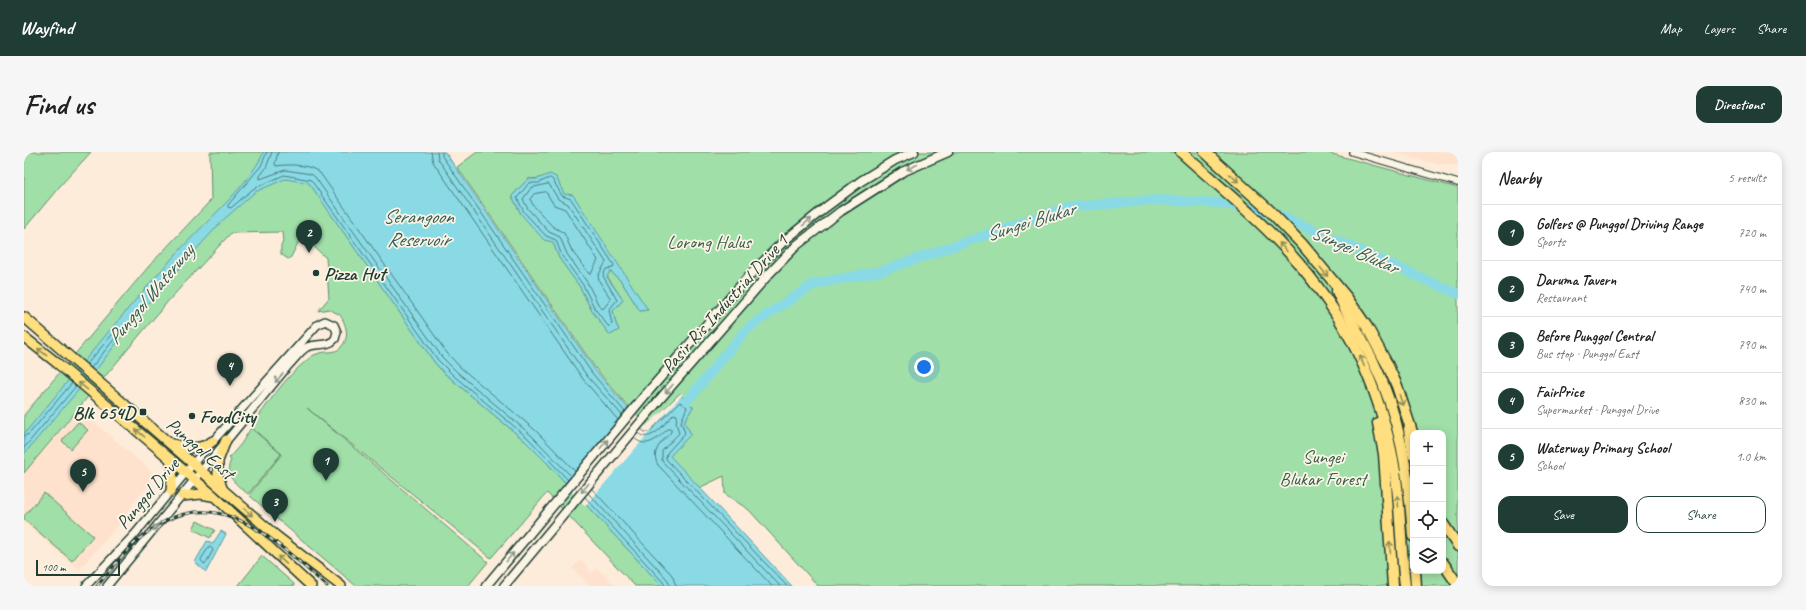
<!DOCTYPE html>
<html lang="en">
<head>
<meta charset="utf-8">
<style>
	body { margin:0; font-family:Caveat,sans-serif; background:#f6f6f6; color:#202124 }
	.controls { position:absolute; right:12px; bottom:12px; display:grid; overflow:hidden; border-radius:8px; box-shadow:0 2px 10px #0003 }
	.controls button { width:36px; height:36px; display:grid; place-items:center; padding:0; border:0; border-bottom:1px solid #e0e0e0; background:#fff; color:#202124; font:20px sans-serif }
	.scale { position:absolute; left:12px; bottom:10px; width:84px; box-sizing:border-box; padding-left:4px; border:2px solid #1f3d34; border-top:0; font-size:11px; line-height:14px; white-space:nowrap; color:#1f3d34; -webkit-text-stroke:3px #fcf5e5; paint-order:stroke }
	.you { position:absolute; left:900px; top:215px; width:14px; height:14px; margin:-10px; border:3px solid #fff; border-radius:50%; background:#1a73e8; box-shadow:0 0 0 6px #1a73e833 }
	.badge { display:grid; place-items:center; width:26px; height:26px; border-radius:50%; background:#1f3d34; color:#fff; font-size:13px; font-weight:700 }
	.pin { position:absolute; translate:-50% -33px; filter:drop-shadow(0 1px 2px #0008) }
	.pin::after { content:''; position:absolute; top:21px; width:14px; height:12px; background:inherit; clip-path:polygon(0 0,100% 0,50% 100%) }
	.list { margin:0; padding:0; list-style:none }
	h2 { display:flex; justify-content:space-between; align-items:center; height:52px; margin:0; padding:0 16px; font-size:17px }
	h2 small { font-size:13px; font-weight:400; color:#757577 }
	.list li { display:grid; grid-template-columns:26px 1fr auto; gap:12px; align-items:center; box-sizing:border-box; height:56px; padding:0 16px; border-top:1px solid #e0e0e0 }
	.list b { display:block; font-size:15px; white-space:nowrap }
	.list p { margin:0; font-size:13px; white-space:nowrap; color:#757577 }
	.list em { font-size:13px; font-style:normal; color:#757577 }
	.actions { display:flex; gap:8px; padding:12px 16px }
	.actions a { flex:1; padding:9px 0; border:1px solid #1f3d34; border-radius:12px; text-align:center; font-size:14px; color:#1f3d34 }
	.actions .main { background:#1f3d34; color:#fff }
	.icon { flex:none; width:22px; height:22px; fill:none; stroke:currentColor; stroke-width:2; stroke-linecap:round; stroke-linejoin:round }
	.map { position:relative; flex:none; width:1434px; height:434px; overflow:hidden; border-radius:12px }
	header { display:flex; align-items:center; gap:24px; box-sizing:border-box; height:56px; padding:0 20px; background:#1f3d34; color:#fff }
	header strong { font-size:19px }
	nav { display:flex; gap:22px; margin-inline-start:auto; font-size:14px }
	.intro { display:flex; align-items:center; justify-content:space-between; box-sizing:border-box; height:96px; padding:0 24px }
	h1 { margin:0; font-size:28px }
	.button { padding:10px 18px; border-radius:12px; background:#1f3d34; color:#fff; font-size:14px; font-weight:700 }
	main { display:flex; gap:24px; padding:0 24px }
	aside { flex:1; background:#fff; border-radius:12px; box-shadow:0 2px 10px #0003 }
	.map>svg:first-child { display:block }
	.built { fill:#fee2cd }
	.green { fill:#a0dfa8; stroke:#608e6e; fill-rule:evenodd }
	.water { fill:#8adae5; stroke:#5f9b9e }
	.pier { fill:#fdecda }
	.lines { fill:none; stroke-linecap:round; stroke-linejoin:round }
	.shore { stroke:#4a7c7b; stroke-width:1 }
	.river { stroke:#8adae5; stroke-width:10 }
	.minor-casing { stroke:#1f3d34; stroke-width:8 }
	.tertiary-casing { stroke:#1f3d34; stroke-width:10 }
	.secondary-casing { stroke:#1f3d34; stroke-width:11 }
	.primary-casing { stroke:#1f3d34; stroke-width:12 }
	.motorway-casing { stroke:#1f3d34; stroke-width:13 }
	.minor { stroke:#fcf5e5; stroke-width:5.5 }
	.tertiary { stroke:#fcf5e5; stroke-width:7 }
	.secondary { stroke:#fcf5e5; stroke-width:8 }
	.primary { stroke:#ffdf80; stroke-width:9 }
	.motorway { stroke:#ffdf80; stroke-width:10 }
	.rail-casing { stroke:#1f3d34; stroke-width:3 }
	.rail { stroke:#fcf5e5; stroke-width:1.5; stroke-dasharray:4.5; stroke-linecap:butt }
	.oneway { stroke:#8e998c }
	.oneway2 { stroke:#8f8e5a }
	.poi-dot { fill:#1f3d34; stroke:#fcf5e5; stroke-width:1.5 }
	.labels { text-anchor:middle; stroke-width:3.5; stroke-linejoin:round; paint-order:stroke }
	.park-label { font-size:19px; fill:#395d4b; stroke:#fcf5e5 }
	.poi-label { font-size:19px; font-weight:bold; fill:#1f3d34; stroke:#fcf5e5; text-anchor:start }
	.street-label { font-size:19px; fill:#1f3d34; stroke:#fcf5e5 }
	.water-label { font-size:20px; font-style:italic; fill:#345c57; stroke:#fcf5e5 }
</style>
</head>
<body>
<header>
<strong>Wayfind</strong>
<nav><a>Map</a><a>Layers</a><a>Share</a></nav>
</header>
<div class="intro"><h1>Find us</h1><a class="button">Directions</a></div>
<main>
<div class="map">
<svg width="1434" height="434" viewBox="0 0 1434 434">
	<rect width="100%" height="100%" fill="#fdecda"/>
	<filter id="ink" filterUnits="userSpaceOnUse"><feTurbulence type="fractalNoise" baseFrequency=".025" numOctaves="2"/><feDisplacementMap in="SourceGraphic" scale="8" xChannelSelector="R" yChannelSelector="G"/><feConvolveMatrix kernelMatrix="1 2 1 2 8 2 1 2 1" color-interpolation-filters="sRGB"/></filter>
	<g filter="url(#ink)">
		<!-- built -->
		<g class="built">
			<path d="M1368,0H1434V14L1399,9Z"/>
			<path d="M55,257L126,318L129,324L127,330L110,350L101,365L55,418L0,371V321Z"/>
			<path d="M556,408L563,413L567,422L573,416L592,434H566L548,416Z"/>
		</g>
		<!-- green -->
		<g class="green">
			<path d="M0,0H67L36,34L0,77Z"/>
			<path d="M186,0H264L411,211L419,220L501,289L523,311L638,434H611L523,341L467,406L283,256L464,410L444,434H332L225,343L258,302L227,275C243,253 261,225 282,209C285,206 289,203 293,202C301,198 312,203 318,194C326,184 322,172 316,163L305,157L294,159L305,146L302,106L285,90L275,89L267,105L264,107L257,102V93L259,90L258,80L207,81L146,147L0,321V263L125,114L187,48Z"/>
			<path d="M453,0H1301L1434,36V434H794L725,358L701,342L700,324L675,336L645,304L667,282L660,270L669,255L657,243L658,242L656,241L622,275L572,217L433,15ZM532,25L540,42L623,158L616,159L597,129L586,119L583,124L599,148L589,159L592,172L595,178L586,183L568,159L556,135L535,106L529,90L497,62L488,44L504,27ZM1389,281H1419V419H1389Z"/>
			<path d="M54,270L64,278L47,297L38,289Z"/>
			<path d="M227,276L257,302L224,342C213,333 199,324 207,308L205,306L217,292Z"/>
			<path d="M20,341L69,384L48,409L0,367V364Z"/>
			<path d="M173,369L191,378L186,386L169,377Z"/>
			<path d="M238,404L270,432V434H214Z"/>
		</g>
		<!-- water -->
		<g class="water">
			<path d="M240,0H421L571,218L622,277L657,243L669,255L660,270L667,282L646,304L768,434H638L523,311L501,289L419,220L411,211L285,31L261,27L231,40L198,69L122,153L75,214L0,302V282C51,221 100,159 153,101C181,70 222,37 240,0Z"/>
			<path d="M526,22L532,25L540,42L549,43L624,158L616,159L597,129L586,119L583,125L599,148L589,159L592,172L595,178L586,183L568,159L556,135L535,106L529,90L520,88L497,62L488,44L504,27H513Z"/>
			<path d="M197,379L202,382L182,420L171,410L183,389L189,391Z"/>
		</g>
		<!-- pier -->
		<path class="pier" d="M657,241L659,242L561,354L542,334L607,257L622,274Z"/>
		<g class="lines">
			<!-- shore -->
			<g class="shore">
				<path d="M243,0L237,14L204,53V55L207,56L229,37L260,23L287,28L414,208L430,224L504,286L544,328"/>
				<path d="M248,0L242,16L236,24V27L261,18L287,22L291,25L418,205L433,220L507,283L547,324"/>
				<path d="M254,0L251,12L252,14C265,12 286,12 296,21L423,201L437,216L511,278L551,319"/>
				<path d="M407,0L409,10L559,227L594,268"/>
				<path d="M413,0L414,7L563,224L598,263"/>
				<path d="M418,0V4L568,221L601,260"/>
				<path d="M526,26L529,28L538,44L547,47L590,113L589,116L582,117L579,124L593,148L585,158L588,172L586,174H584L571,157L559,133L538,104L532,88L522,84L500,60L493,46L505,31H514Z"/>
				<path d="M525,32L534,47L544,52L582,110L574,124L575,129L587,147L579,157L575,154L563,130L543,102L536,85L525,80L504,57L499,47L507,36Z"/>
				<path d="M522,40L530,53L541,57L574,108L567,122H565L548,99L540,81L528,74L509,53L506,47L510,42Z"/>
				<path d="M63,212L93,177H96V180L67,216"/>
				<path d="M617,277L621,280H625L656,250L663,255L657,270L661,281L643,301L642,307L763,434"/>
				<path d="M614,281C626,293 641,271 650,262L653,263L652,271L655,281L638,299V309L756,434"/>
				<path d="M0,284L5,282L48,231"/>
				<path d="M610,286C623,298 634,286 644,277H647V280C638,290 626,299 634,313L748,434"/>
				<path d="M0,296L52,234"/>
				<path d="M568,337L648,423L652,434"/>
				<path d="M564,341L643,427L646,434"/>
				<path d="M561,345L639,430L641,434"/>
				<path d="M186,394L189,398L182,411L180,412L177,408Z"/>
			</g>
			<!-- river -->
			<path class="river" d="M663,249L720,180L732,170L790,132L857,119L1043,55L1133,48L1196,51L1255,63L1434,142"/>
			<!-- minor casing -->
			<g class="minor-casing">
				<path id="minor" d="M1328,0L1434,31"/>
			</g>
			<!-- tertiary casing -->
			<g class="tertiary-casing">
				<path id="tertiary" d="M62,434L111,382L173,307L293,173L301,169L310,173L313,180L311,187C304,195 293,191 283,195C276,199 270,208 264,214L83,434"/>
			</g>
			<!-- secondary casing -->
			<g class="secondary-casing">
				<g id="secondary">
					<path d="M462,434L623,241L724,125L760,89L802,55L837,29L871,8L890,0"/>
					<path d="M480,434L636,247L744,123L773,93L817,59L878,20L924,0"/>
				</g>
			</g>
			<!-- primary casing -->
			<g class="primary-casing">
				<g id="primary">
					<path d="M0,165L251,383L317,434"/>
					<path d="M0,185L33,211L190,344L287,434"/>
					<path d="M148,292C164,296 175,299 189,289"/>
					<path d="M146,307L149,317L147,339"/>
					<path d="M198,336L194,323V309L202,288"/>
					<path d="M158,344L177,342L188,344"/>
				</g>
			</g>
			<!-- motorway casing -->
			<g class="motorway-casing">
				<g id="motorway">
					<path d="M1157,0C1190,30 1225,58 1255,90C1312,148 1350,219 1367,298C1377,343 1376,389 1381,434"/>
					<path d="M1181,0L1245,58L1278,92L1323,146L1343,175L1363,212L1373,234L1389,283"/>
					<path d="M1313,139C1323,163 1337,185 1349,209C1376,264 1385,324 1389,384"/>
					<path d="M1354,271L1360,302L1369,434"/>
					<path d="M1385,277L1389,302"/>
					<path d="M1419,372L1434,394"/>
					<path d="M1419,411L1434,433"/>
					<path d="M1391,419L1392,434"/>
				</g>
			</g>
			<!-- minor -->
			<use href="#minor" class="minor"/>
			<!-- tertiary -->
			<use href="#tertiary" class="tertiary"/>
			<!-- secondary -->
			<use href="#secondary" class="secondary"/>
			<!-- primary -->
			<use href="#primary" class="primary"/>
			<!-- motorway -->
			<use href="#motorway" class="motorway"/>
			<!-- rail casing -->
			<g class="rail-casing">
				<path id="rail" d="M73,434C88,417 102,397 120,383C192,325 249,388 303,434"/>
			</g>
			<!-- rail -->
			<use href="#rail" class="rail"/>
		</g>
		<!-- one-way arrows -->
		<defs><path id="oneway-shaft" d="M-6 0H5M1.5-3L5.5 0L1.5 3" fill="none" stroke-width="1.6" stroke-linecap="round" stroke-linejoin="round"/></defs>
		<g class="oneway">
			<use href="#oneway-shaft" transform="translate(888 15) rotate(155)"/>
			<use href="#oneway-shaft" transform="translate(783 70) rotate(-39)"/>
			<use href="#oneway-shaft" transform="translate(255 226) rotate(130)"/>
			<use href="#oneway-shaft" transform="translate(645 237) rotate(131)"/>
			<use href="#oneway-shaft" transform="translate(580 292) rotate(-50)"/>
			<use href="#oneway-shaft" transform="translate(561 336) rotate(130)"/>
			<use href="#oneway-shaft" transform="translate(133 374) rotate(131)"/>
			<use href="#oneway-shaft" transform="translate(486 405) rotate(-51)"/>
		</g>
		<g class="oneway2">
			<use href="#oneway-shaft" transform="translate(1210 26) rotate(42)"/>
			<use href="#oneway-shaft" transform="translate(1259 95) rotate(-131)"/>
			<use href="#oneway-shaft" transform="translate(1300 120) rotate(51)"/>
			<use href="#oneway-shaft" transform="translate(18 200) rotate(-142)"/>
			<use href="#oneway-shaft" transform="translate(1338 209) rotate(-112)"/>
			<use href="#oneway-shaft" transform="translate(59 234) rotate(-140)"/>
			<use href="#oneway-shaft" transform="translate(1377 248) rotate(73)"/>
			<use href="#oneway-shaft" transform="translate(116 281) rotate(-140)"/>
			<use href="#oneway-shaft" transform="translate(1374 349) rotate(-94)"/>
			<use href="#oneway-shaft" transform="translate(224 360) rotate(41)"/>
			<use href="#oneway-shaft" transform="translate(1366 395) rotate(-94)"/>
			<use href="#oneway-shaft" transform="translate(258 408) rotate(-137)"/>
		</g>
	</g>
	<!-- markers -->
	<g class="poi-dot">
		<circle cx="292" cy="121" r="4"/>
		<rect x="115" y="256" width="8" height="8" rx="2"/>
		<circle cx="168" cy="264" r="4"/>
	</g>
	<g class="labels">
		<!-- park labels -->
		<g class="park-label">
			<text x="685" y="96">Lorong Halus</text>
			<text x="1299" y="311">Sungei<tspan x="1299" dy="22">Blukar Forest</tspan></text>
		</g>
		<!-- poi labels -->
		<g class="poi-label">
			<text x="300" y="128">Pizza Hut</text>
			<text x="111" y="267" text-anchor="end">Blk 654D</text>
			<text x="176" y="271">FoodCity</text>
		</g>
		<!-- street labels -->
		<g class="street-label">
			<text transform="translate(700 151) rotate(-48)" y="7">Pasir Ris Industrial Drive 1</text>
			<text transform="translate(177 296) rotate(41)" y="7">Punggol East</text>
			<text transform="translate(123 341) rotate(-50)" y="7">Punggol Drive</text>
		</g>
		<!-- water labels -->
		<g class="water-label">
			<text x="394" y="71">Serangoon<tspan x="394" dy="23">Reservoir</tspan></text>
			<text transform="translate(1006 69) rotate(-17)" y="7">Sungei Blukar</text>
			<text transform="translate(1331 97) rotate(24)" y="7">Sungei Blukar</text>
			<text transform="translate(126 142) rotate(-50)" y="7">Punggol Waterway</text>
		</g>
	</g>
</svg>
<div class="controls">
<button>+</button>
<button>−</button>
<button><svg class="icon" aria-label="locate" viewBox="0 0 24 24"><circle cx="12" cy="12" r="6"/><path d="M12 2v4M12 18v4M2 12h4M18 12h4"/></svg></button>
<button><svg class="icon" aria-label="layers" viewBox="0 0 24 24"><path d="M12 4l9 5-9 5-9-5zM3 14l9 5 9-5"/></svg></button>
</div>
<div class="scale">100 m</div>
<div class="you"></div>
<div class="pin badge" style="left:302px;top:329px">1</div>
<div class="pin badge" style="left:285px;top:101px">2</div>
<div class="pin badge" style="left:251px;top:370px">3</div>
<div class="pin badge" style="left:206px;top:234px">4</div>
<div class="pin badge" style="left:59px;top:340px">5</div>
</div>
<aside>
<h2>Nearby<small>5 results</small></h2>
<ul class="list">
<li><span class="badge">1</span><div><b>Golfers @ Punggol Driving Range</b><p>Sports</p></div><em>720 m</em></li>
<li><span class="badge">2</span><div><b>Daruma Tavern</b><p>Restaurant</p></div><em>740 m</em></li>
<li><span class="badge">3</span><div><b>Before Punggol Central</b><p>Bus stop · Punggol East</p></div><em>790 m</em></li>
<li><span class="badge">4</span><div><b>FairPrice</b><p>Supermarket · Punggol Drive</p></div><em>830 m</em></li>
<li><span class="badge">5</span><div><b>Waterway Primary School</b><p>School</p></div><em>1.0 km</em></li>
</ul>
<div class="actions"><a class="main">Save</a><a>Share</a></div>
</aside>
</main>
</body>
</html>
